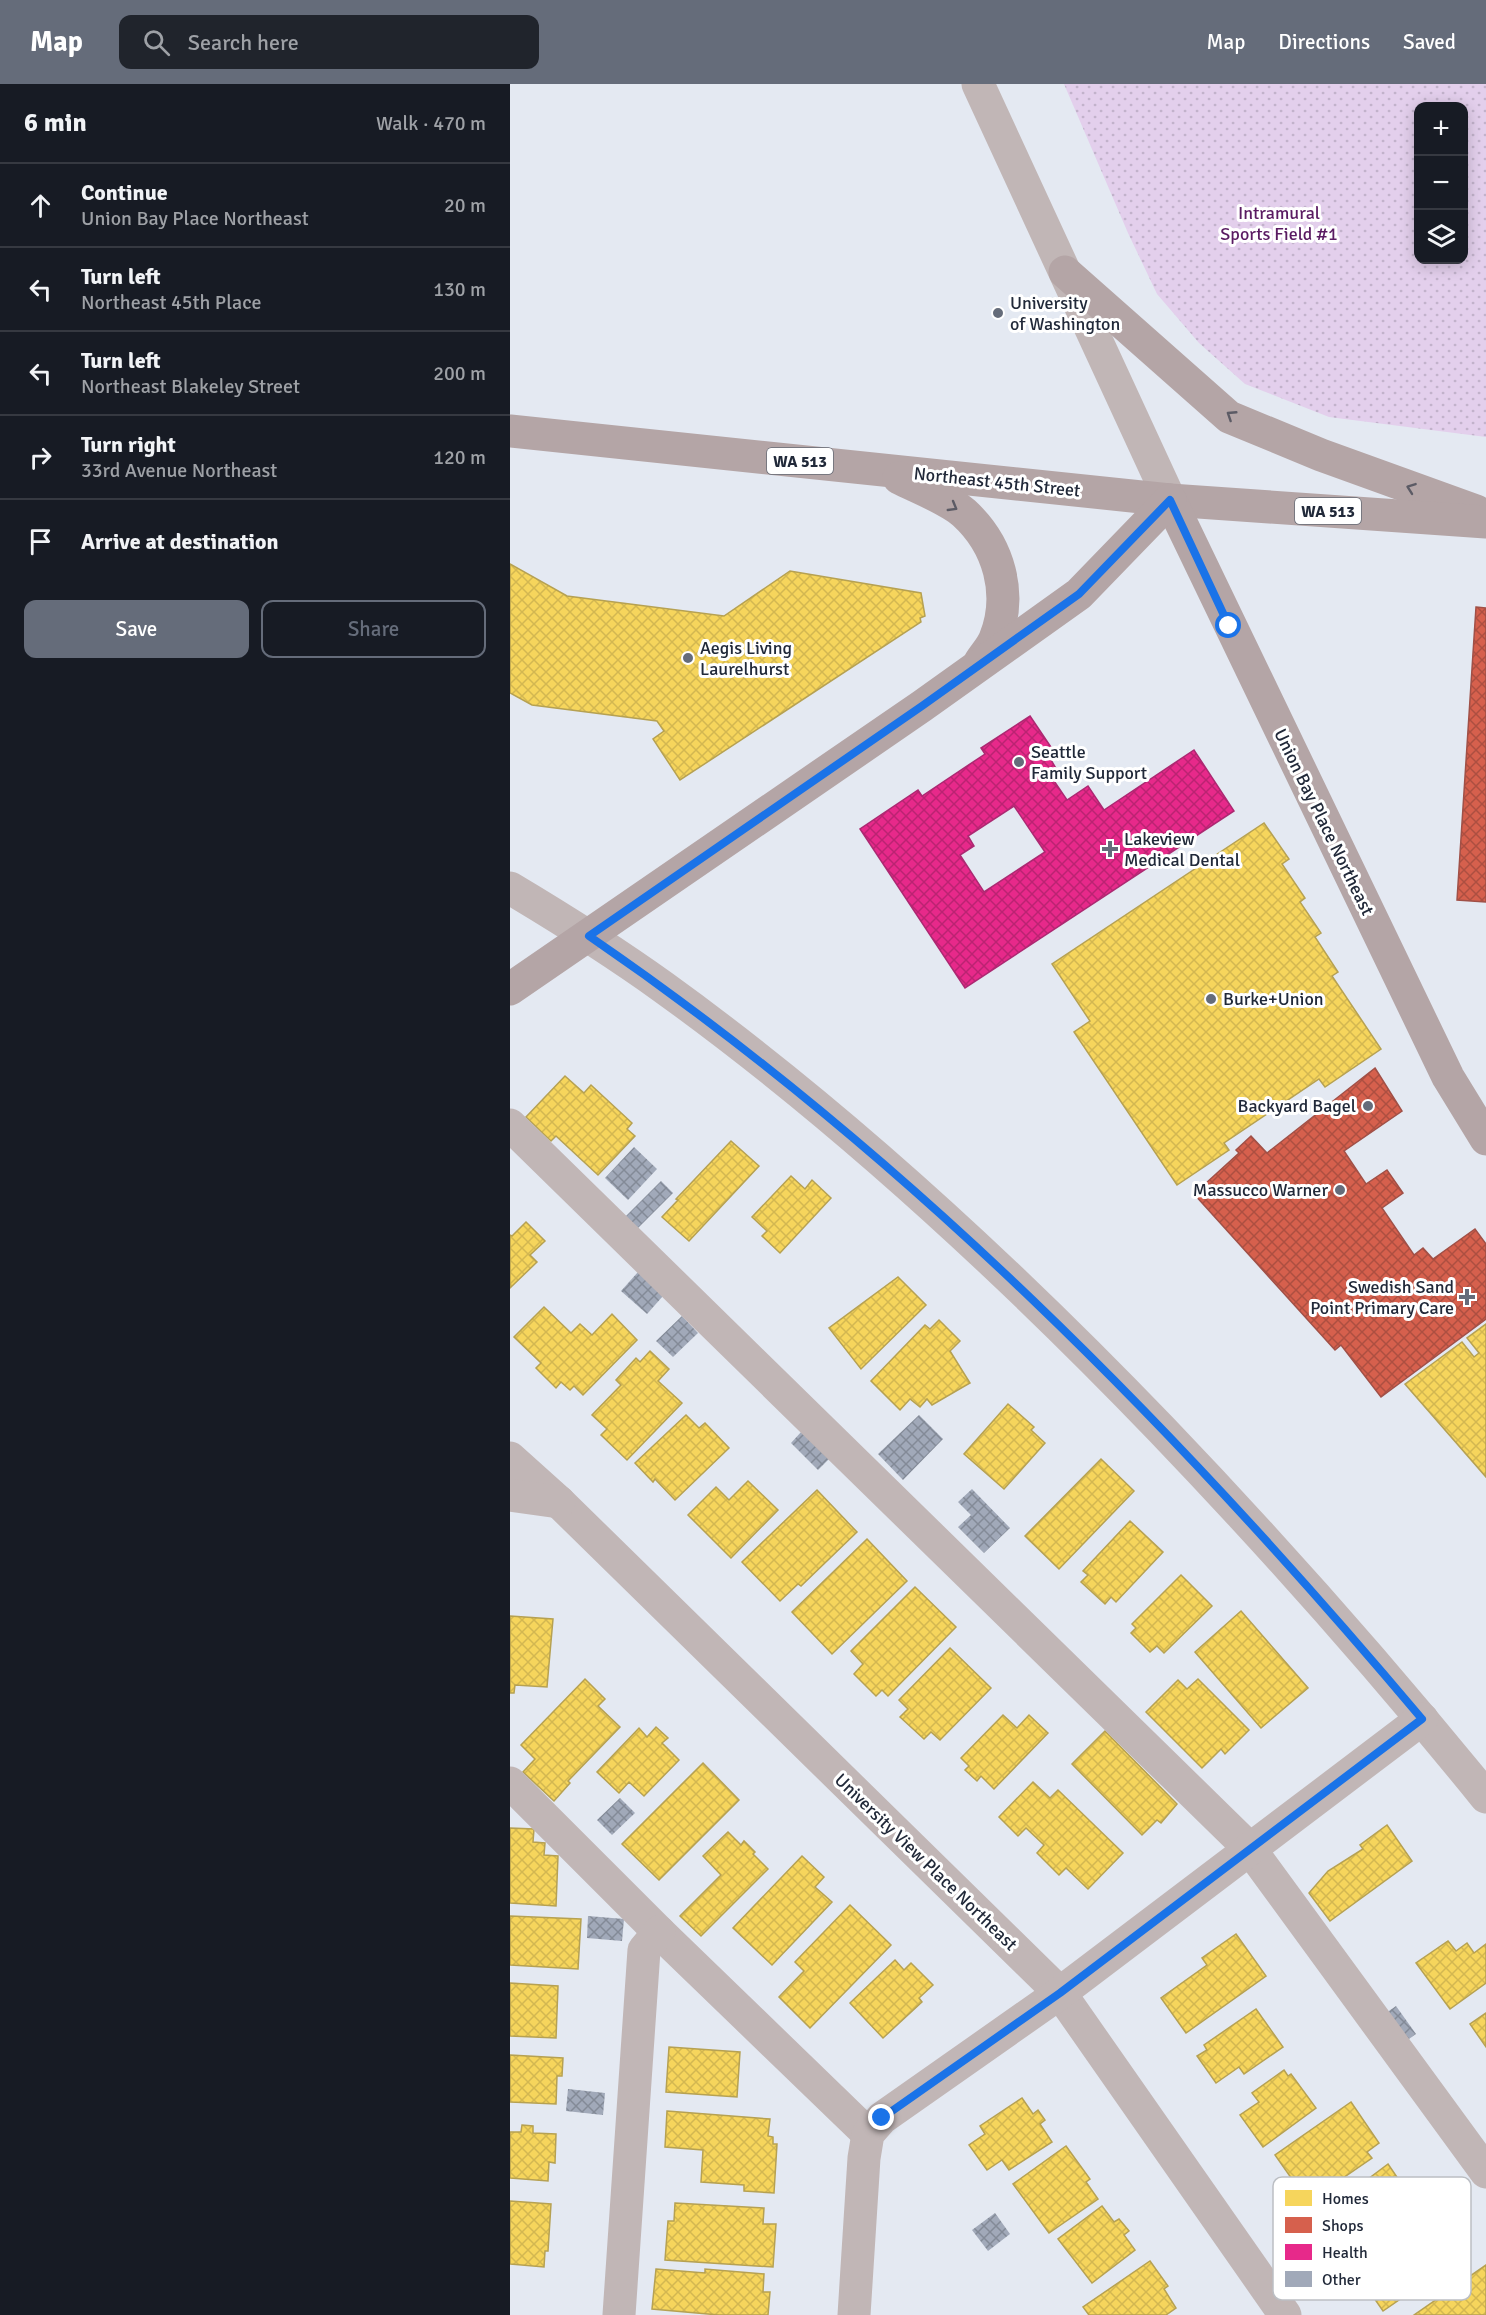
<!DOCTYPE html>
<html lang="en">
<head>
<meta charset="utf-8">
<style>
	body { margin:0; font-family:Signika,sans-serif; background:#20242c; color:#f1f3f6 }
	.controls { position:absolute; right:18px; top:18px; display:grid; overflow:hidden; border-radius:12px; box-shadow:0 3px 15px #0003 }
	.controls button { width:54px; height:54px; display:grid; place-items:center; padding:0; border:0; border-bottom:2px solid #363941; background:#171b24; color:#f1f3f6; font:30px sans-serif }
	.stop { position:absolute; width:18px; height:18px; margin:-14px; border:4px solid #1a73e8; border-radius:50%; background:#fff }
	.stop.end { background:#1a73e8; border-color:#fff; box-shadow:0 2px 6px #0008 }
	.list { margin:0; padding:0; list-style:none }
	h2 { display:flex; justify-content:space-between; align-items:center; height:78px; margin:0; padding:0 24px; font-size:26px }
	h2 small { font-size:20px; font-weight:400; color:#9ea1a6 }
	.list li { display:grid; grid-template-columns:39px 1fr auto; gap:18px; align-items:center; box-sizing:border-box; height:84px; padding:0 24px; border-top:2px solid #363941 }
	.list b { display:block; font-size:22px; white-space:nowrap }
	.list p { margin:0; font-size:20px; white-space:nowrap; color:#9ea1a6 }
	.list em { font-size:20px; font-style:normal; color:#9ea1a6 }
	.actions { display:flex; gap:12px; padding:18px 24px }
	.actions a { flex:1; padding:14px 0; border:2px solid #656c7a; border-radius:12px; text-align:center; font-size:21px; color:#656c7a }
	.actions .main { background:#656c7a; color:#fff }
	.icon { flex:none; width:33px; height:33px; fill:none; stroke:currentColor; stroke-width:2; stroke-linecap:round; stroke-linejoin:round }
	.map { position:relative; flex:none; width:976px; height:2231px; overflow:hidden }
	header { display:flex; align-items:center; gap:36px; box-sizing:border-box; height:84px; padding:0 30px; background:#656c7a; color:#fff }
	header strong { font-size:28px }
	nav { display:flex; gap:33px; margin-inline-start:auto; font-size:21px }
	.search { width:420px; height:54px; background:#20242c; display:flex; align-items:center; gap:15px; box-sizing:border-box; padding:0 21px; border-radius:12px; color:#9ea1a6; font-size:22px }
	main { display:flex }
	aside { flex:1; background:#171b24 }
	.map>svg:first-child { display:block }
	.park { fill:url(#park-dots); fill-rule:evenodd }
	.homes { fill:url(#homes-cross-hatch); stroke:#b6a152; stroke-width:1.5 }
	.shops { fill:url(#shops-cross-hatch); stroke:#a05047; stroke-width:1.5 }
	.health { fill:url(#health-cross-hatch); stroke:#ac2972; stroke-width:1.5; fill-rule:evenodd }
	.building { fill:url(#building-cross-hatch) }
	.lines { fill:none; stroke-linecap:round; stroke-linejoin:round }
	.minor { stroke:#c1b6b6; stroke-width:33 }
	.major { stroke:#b4a5a6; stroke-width:33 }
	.oneway { stroke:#5c5b65 }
	.route { stroke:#1a73e8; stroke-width:8 }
	.poi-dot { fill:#656c7a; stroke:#fff; stroke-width:2 }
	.labels { text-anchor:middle; stroke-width:6; stroke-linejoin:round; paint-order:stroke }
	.shield { fill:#fff; stroke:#646974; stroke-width:1.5 }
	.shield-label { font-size:16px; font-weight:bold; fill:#212939 }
	.park-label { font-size:18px; fill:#5a1b62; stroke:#fff }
	.poi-label { font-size:18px; fill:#212939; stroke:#fff; text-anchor:start }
	.street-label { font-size:18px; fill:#212939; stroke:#fff }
	.key { fill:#fff; stroke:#bcbfc4; stroke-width:1.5 }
	.key-label { font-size:16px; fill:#212939 }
</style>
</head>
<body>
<header>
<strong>Map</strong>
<div class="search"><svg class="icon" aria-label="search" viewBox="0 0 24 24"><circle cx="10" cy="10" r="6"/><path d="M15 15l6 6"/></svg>Search here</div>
<nav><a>Map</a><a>Directions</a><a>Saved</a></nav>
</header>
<main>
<aside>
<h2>6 min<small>Walk · 470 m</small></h2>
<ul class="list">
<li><svg class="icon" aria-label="ahead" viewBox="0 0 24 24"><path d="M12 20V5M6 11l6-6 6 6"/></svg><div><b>Continue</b><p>Union Bay Place Northeast</p></div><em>20 m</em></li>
<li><svg class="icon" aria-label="left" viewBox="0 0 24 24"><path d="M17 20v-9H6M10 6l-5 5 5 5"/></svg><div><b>Turn left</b><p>Northeast 45th Place</p></div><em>130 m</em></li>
<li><svg class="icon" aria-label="left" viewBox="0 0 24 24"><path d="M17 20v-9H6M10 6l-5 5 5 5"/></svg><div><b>Turn left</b><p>Northeast Blakeley Street</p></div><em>200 m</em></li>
<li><svg class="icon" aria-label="right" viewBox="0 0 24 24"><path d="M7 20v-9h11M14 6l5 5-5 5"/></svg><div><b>Turn right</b><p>33rd Avenue Northeast</p></div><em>120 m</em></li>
<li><svg class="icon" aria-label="arrive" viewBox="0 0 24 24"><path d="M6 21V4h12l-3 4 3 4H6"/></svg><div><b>Arrive at destination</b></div></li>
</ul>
<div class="actions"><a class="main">Save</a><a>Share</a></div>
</aside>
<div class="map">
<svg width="976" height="2231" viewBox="0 0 976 2231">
	<defs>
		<pattern id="park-dots" width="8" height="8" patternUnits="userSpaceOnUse" patternTransform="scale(1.5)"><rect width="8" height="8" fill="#e3cfec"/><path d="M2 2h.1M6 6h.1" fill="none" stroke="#c2b2cb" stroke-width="1.8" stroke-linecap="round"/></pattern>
		<pattern id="homes-cross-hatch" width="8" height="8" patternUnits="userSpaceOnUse" patternTransform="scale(1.5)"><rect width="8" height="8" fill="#f6d55c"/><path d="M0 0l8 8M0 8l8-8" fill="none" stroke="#d3b751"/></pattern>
		<pattern id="shops-cross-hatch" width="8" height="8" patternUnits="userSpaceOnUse" patternTransform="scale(1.5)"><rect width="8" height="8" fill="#d6604d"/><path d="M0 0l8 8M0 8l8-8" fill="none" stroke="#ad4f41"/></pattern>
		<pattern id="health-cross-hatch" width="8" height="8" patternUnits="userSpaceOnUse" patternTransform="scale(1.5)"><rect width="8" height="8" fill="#e7298a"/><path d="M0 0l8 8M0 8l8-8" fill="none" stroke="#bb2372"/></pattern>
		<pattern id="building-cross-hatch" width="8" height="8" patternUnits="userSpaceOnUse" patternTransform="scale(1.5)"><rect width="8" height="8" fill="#a1a9b9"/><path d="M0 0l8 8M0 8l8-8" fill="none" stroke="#838a97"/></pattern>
	</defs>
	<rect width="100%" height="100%" fill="#e4e9f2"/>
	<!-- park -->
	<path class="park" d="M554,0H976V353L819,333L735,300L689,259L647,210L618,149ZM908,22H954V176H908Z"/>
	<!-- homes -->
	<g class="homes">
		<path d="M0,480L57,512L214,532L280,487L411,509L415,532L410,534L411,538L170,696L143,655L154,647L147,637L22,621L0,609Z"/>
		<path d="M754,739L779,775L772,780L795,814L790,818L811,849L805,853L828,888L822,892L871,965L815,1003L809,995L714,1059L719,1066L667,1101L564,948L580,937L542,880Z"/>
		<path d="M55,992L74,1009L81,1001L122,1039L117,1045L125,1052L88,1091L46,1052L41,1057L16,1033Z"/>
		<path d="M221,1057L249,1082L179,1157L152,1133L168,1116L166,1115Z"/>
		<path d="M281,1092L295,1105L302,1096L321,1114L270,1169L252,1152L257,1147L242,1133Z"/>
		<path d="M16,1138L35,1157L20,1171L27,1178L0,1204V1151L2,1152Z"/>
		<path d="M388,1193L416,1221L351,1285L319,1244Z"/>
		<path d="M34,1223L61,1249L70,1240L82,1251L102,1230L127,1256L73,1311L64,1302L60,1306L51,1298L46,1304L26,1284L31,1279L4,1253Z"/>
		<path d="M429,1236L450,1257L440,1267L460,1299L422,1321L417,1315L410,1323L400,1315L390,1326L361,1297L415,1241L420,1245Z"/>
		<path d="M976,1240V1393L895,1300L952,1258L964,1273L969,1269L957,1254Z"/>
		<path d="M140,1267L159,1285L148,1297L172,1319L117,1376L91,1351L97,1345L82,1331L111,1301L106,1296L126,1274L130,1278Z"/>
		<path d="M498,1320L524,1343L521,1346L535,1359L494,1405L454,1370Z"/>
		<path d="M176,1331L189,1344L195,1339L219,1364L165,1416L145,1395L143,1398L125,1379Z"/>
		<path d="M591,1375L624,1407L549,1485L515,1452Z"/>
		<path d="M238,1397L268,1426L221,1474L178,1431L206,1403L219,1416Z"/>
		<path d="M307,1406L347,1448L291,1502L288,1500L270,1517L232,1478Z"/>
		<path d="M620,1437L653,1468L606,1518L601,1513L595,1520L571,1498L578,1491L573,1487Z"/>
		<path d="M357,1455L397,1497L322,1570L282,1528Z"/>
		<path d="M671,1491L702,1522L654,1569L647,1562L640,1568L621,1549L626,1544L622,1540Z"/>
		<path d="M405,1503L446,1543L378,1612L372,1606L366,1612L344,1590L353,1580L341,1567Z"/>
		<path d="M731,1527L798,1604L751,1644L685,1568Z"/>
		<path d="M0,1532L43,1535L37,1603L5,1601L4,1609H0Z"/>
		<path d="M440,1564L481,1604L430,1656L421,1648L414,1655L390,1633L398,1625L389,1616Z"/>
		<path d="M75,1595L95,1615L88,1622L110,1643L58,1697L60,1699L44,1717L13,1688L25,1675L11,1661Z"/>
		<path d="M688,1595L739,1646L715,1670L711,1665L692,1684L636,1628L668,1596L677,1605Z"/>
		<path d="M493,1631L507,1644L519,1631L538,1649L484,1705L471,1692L467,1697L455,1686L459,1682L451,1674Z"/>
		<path d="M146,1643L158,1654L152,1659L169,1676L134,1712L119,1698L109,1709L87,1688L129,1644L137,1653Z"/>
		<path d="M595,1647L667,1720L651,1739L647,1736L632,1751L562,1680Z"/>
		<path d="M193,1679L229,1716L149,1796L112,1760Z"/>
		<path d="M523,1698L540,1714L548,1706L613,1769L578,1805L556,1784L549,1791L527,1769L534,1761L516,1744L508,1752L489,1733Z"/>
		<path d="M877,1741L902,1777L820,1837L799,1809L818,1787L853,1765L850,1761Z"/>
		<path d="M0,1744L24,1745L23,1758L35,1759L34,1771L48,1772L46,1822L0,1819Z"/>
		<path d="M218,1748L231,1761L234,1757L245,1768L243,1770L258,1785L191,1852L170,1832L211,1791L193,1772Z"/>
		<path d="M292,1772L314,1793L305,1803L322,1818L262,1881L223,1844Z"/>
		<path d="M340,1821L381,1861L300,1944L269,1913L294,1887L285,1878Z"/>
		<path d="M0,1832L71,1835L68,1885L0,1881Z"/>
		<path d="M726,1850L756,1892L676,1949L651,1914L697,1881L692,1874Z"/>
		<path d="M938,1857L946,1867L957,1859L964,1869L976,1860V1899L940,1925L906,1879Z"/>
		<path d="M385,1876L394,1886L401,1879L423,1901L409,1914L412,1918L373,1954L340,1919Z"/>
		<path d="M0,1899L48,1902L46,1954L0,1952Z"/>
		<path d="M746,1925L773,1963L734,1990L729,1983L706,1999L687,1972L697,1966L694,1961Z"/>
		<path d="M976,1929V1963L960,1940Z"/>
		<path d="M159,1963L230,1968L227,2013L156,2008Z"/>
		<path d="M0,1971L53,1974L52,1992H47L46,2020L0,2018Z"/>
		<path d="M774,1986L778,1992L781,1990L806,2024L753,2063L730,2031L749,2018L742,2009Z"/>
		<path d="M512,2014L523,2030L528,2026L535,2036L530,2040L542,2058L499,2086L492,2076L477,2086L459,2061L475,2050L470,2042Z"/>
		<path d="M841,2018L869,2059L857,2068L862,2074L798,2118L765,2071Z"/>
		<path d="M157,2027L260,2035L258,2052L263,2053V2060H267L264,2109L234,2107V2101L191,2098L193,2066L155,2063Z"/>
		<path d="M12,2041L23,2042V2049L46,2050L45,2079L39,2078L38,2097L0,2094V2048H11Z"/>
		<path d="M556,2062L580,2095L576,2098L588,2115L539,2149L503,2100Z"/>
		<path d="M878,2080L891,2099L874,2111L890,2132L835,2173L806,2134Z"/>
		<path d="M0,2117L41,2120L38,2167H35L34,2183L0,2180Z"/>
		<path d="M165,2119L254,2124L253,2140H266L263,2183L155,2176L158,2137H164Z"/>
		<path d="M592,2122L604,2138L609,2135L619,2147L614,2151L625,2166L582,2199L548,2155Z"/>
		<path d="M910,2144L937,2183L873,2227L846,2188Z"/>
		<path d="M640,2177L658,2202L654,2205L666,2224L656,2231H579L573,2223Z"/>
		<path d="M976,2181V2231H904Z"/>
		<path d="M146,2185L195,2189V2185L254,2190L253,2208H260L258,2231H209L142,2225Z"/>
	</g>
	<!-- shops -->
	<g class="shops">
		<path d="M966,523L976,524V818L947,816Z"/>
		<path d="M865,984L892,1027L834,1067L856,1100L877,1086L893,1109L872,1124L904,1171L913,1164L923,1175L965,1145L976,1160V1235L871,1313L831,1261L825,1266L684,1110L729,1069L726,1066L741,1052L757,1069Z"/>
	</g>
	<!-- health -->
	<path class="health" d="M520,632L547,672L541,676L547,686L540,691L557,716L578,702L594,726L684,666L724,727L455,904L350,745L408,706L412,712L475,670L471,664ZM504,722L535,768L474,808L450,771L464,762L458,752Z"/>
	<!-- building -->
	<g class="building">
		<path d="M124,1063L147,1085L118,1116L95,1094Z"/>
		<path d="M151,1097L163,1109L127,1145L115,1133Z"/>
		<path d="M128,1188L153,1212L137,1230L111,1207Z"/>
		<path d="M172,1232L188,1249L163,1273L146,1257Z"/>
		<path d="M409,1331L433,1355L393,1396L368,1370Z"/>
		<path d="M292,1347L319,1375L308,1386L281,1359Z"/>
		<path d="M462,1405L500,1444L474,1469L448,1443L461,1431L448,1418Z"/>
		<path d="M110,1714L125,1729L102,1751L87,1736Z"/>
		<path d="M78,1832L114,1835L112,1857L77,1854Z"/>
		<path d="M886,1922L906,1950L889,1962L869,1934Z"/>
		<path d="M58,2005L95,2009L93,2031L56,2027Z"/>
		<path d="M485,2129L500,2150L478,2167L462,2146Z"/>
	</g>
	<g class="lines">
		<!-- minor -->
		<g class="minor">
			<path d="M468,0L660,416"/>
			<path d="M0,804C52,835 103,867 153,903C332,1032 497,1185 651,1345C764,1463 873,1586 976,1713"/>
			<path d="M0,1041L740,1765L976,2088"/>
			<path d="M0,1374L49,1418L550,1909L775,2231"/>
			<path d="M0,1411L49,1418"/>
			<path d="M0,1699L149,1848L358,2050"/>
			<path d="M109,2231L134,1866L149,1848"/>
			<path d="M344,2231L354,2074L358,2050L372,2034L550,1909L912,1635"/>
		</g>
		<!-- major -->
		<g class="major">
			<path d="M555,188L719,333L811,371L966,427"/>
			<path d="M0,347L660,416L976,438"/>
			<path d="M389,394C409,404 438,415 454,429C489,461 503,510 485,555C482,563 475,570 470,578"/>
			<path d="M660,416L938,993L976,1055"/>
			<path d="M0,905L412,622L569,510L660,416"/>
		</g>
	</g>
	<!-- one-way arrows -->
	<defs><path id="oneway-chevron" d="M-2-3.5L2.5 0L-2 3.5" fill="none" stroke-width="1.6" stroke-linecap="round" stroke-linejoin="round" transform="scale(1.5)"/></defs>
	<g class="oneway">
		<use href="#oneway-chevron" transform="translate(721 331) rotate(-147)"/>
		<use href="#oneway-chevron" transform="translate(901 404) rotate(-160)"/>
		<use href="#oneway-chevron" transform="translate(443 423) rotate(30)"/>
	</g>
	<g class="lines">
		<!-- route -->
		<path class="route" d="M372,2034L550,1909L912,1635C667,1344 395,1068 79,852L412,622L569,510L660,416L719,542"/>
	</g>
	<!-- markers -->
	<g class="poi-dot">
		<circle cx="488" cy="229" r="6"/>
		<circle cx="178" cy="574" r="6"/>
		<circle cx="509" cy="678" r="6"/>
		<path d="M597 756h6v6h6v6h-6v6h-6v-6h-6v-6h6z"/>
		<circle cx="701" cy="915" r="6"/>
		<circle cx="858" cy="1022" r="6"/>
		<circle cx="830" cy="1106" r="6"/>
		<path d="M954 1204h6v6h6v6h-6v6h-6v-6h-6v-6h6z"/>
	</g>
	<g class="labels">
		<!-- shield labels -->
		<g class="shield">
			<rect x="257" y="364" width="66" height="26" rx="4.5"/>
			<rect x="785" y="414" width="66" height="26" rx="4.5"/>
		</g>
		<g class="shield-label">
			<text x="290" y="383">WA 513</text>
			<text x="818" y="433">WA 513</text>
		</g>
		<!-- park labels -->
		<g class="park-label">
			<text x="769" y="135">Intramural<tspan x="769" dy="21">Sports Field #1</tspan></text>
		</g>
		<!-- poi labels -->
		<g class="poi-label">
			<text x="500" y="225">University<tspan x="500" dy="21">of Washington</tspan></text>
			<text x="190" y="570">Aegis Living<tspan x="190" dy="21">Laurelhurst</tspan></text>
			<text x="521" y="674">Seattle<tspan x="521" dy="21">Family Support</tspan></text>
			<text x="614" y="761">Lakeview<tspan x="614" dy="21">Medical Dental</tspan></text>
			<text x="713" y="921">Burke+Union</text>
			<text x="846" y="1028" text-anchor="end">Backyard Bagel</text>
			<text x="818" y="1112" text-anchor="end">Massucco Warner</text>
			<text x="944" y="1209" text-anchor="end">Swedish Sand<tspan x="944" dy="21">Point Primary Care</tspan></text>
		</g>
		<!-- street labels -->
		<g class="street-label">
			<text transform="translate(487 398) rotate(6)" y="6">Northeast 45th Street</text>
			<text transform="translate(814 738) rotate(64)" y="6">Union Bay Place Northeast</text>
			<text transform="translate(416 1778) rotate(44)" y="6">University View Place Northeast</text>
		</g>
	</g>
	<!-- legend -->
	<rect x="763" y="2093" width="198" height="123" rx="9" class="key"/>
	<rect x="775" y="2106" width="27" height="16" fill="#f6d55c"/>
	<rect x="775" y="2133" width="27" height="16" fill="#d6604d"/>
	<rect x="775" y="2160" width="27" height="16" fill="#e7298a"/>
	<rect x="775" y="2187" width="27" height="16" fill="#a1a9b9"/>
	<g class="key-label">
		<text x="812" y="2120">Homes</text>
		<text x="812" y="2147">Shops</text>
		<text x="812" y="2174">Health</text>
		<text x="812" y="2201">Other</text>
	</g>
</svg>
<div class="controls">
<button>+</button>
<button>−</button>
<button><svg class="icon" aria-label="layers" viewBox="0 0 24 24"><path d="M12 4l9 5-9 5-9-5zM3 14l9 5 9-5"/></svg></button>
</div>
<div class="stop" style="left:719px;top:542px"></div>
<div class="stop end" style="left:372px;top:2034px"></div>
</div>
</main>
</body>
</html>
